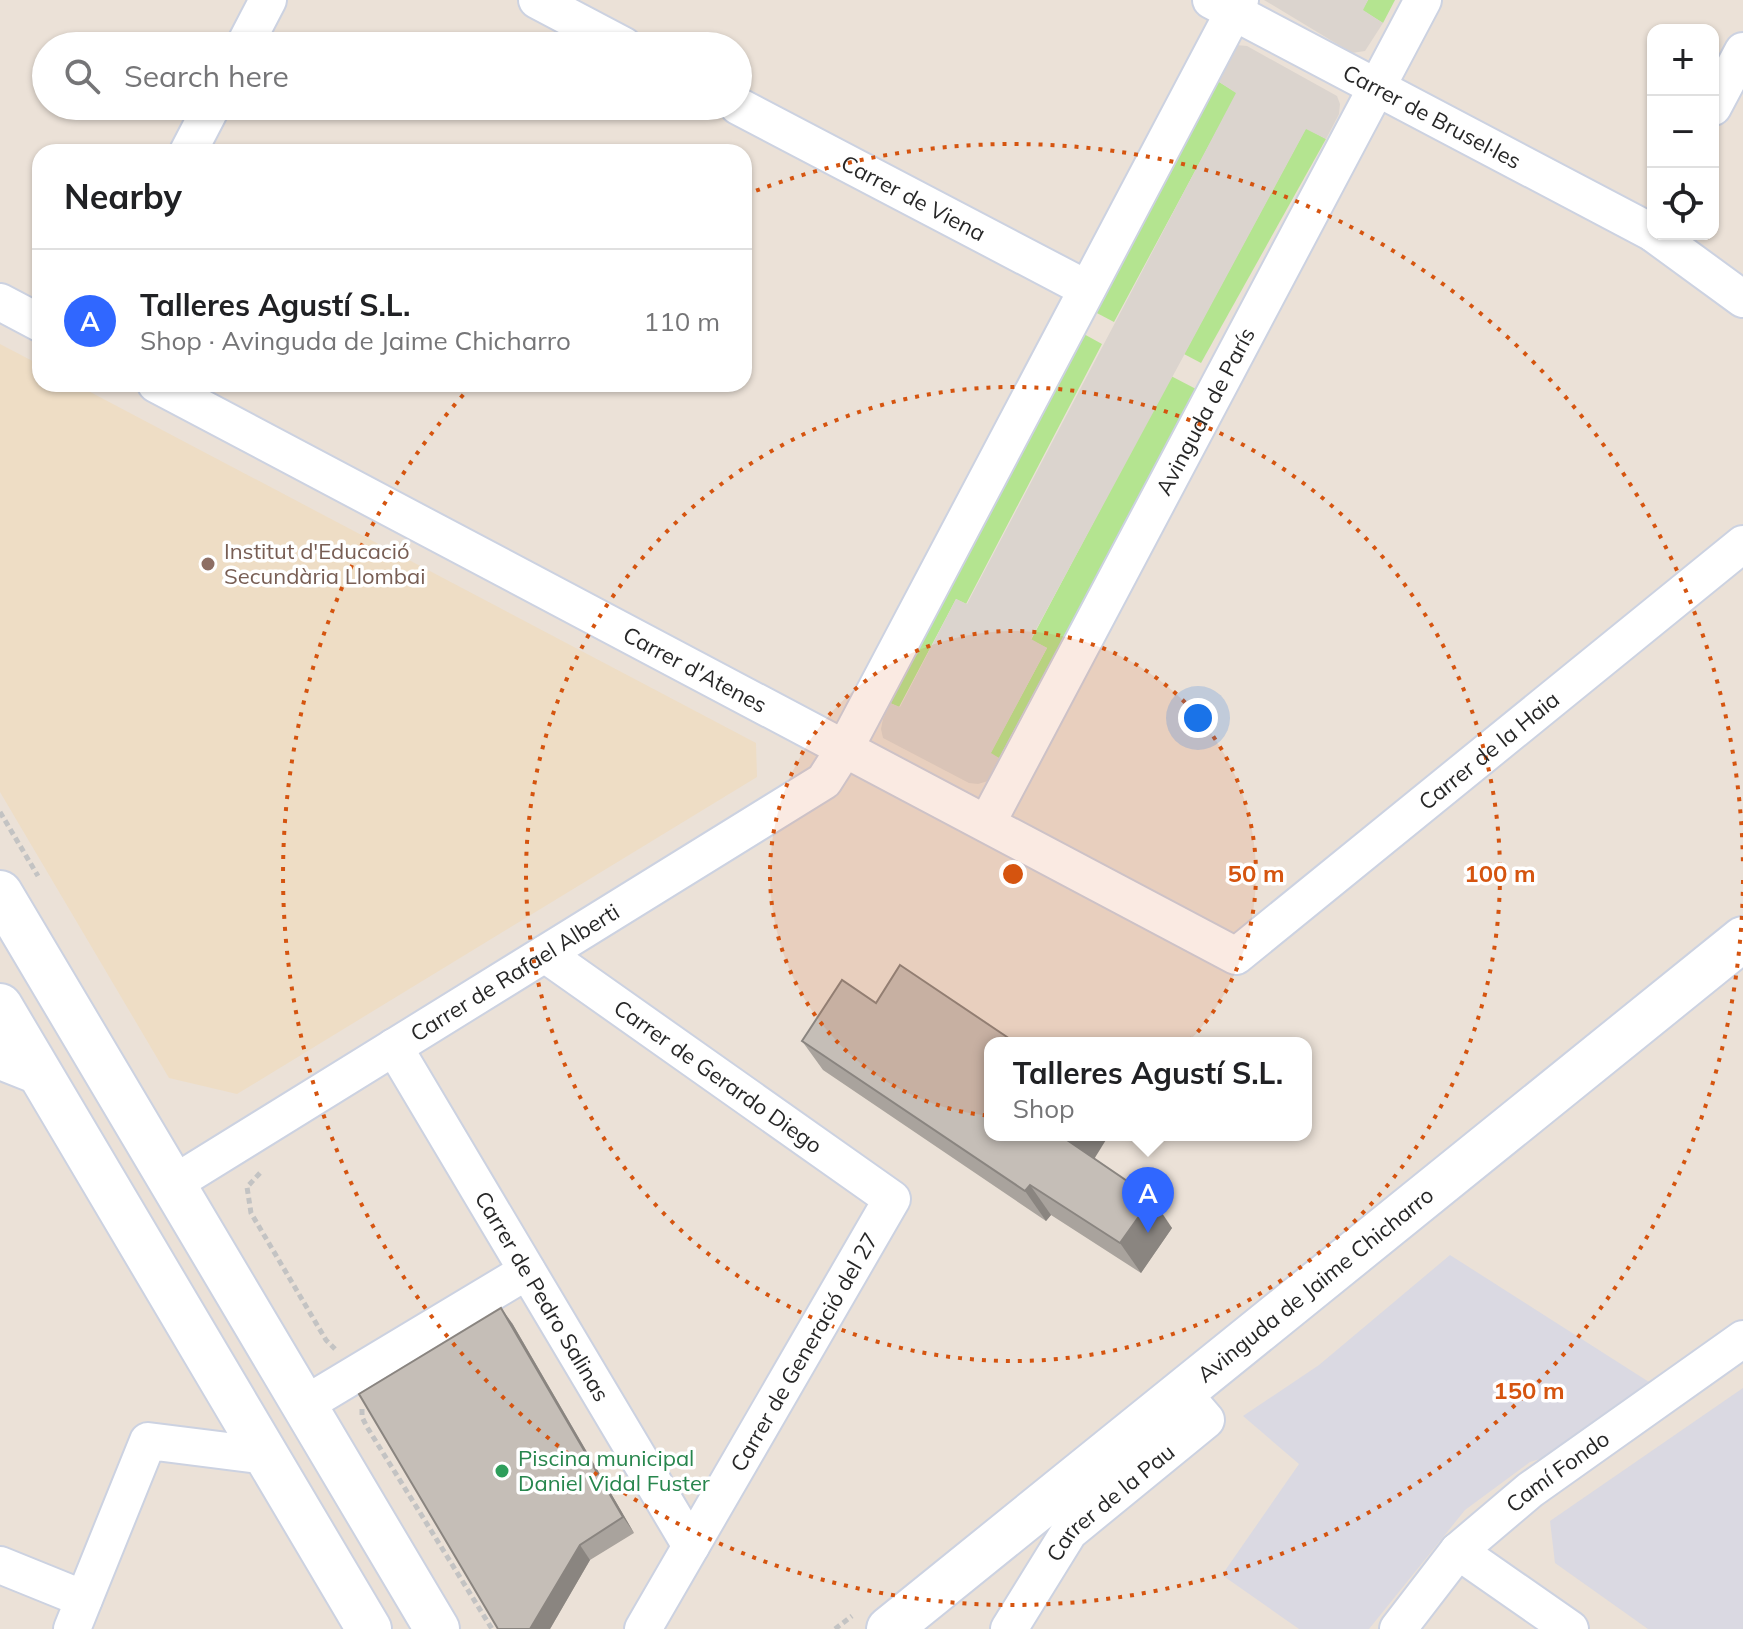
<!DOCTYPE html>
<html lang="en">
<head>
<meta charset="utf-8">
<style>
	body { margin:0; font-family:Mulish,sans-serif; background:#f6f6f6; color:#202124 }
	.controls { position:absolute; right:24px; top:24px; display:grid; overflow:hidden; border-radius:16px; box-shadow:0 2px 6px #0004 }
	.controls button { width:72px; height:72px; display:grid; place-items:center; padding:0; border:0; border-bottom:2px solid #e0e0e0; background:#fff; color:#202124; font:40px sans-serif }
	.you { position:absolute; left:1198px; top:718px; width:28px; height:28px; margin:-20px; border:6px solid #fff; border-radius:50%; background:#1a73e8; box-shadow:0 0 0 12px #1a73e833 }
	.badge { display:grid; place-items:center; width:52px; height:52px; border-radius:50%; background:#3067ff; color:#fff; font-size:26px; font-weight:700 }
	.pin { position:absolute; translate:-50% -66px; filter:drop-shadow(0 2px 4px #0008) }
	.pin::after { content:''; position:absolute; top:42px; width:28px; height:24px; background:inherit; clip-path:polygon(0 0,100% 0,50% 100%) }
	.popup { position:absolute; left:984px; top:1037px; width:328px; height:104px; box-sizing:border-box; display:grid; place-content:center; border-radius:16px; background:#fff; filter:drop-shadow(0 2px 6px #0005); font-size:26px; white-space:nowrap; color:#757577 }
	.popup b { font-size:30px; color:#202124 }
	.popup::after { content:''; position:absolute; left:50%; top:100%; margin-left:-16px; border:16px solid transparent; border-top-color:#fff }
	.list { margin:0; padding:0; list-style:none }
	h2 { display:flex; justify-content:space-between; align-items:center; height:104px; margin:0; padding:0 32px; font-size:34px }
	h2 small { font-size:26px; font-weight:400; color:#757577 }
	.list li { display:grid; grid-template-columns:52px 1fr auto; gap:24px; align-items:center; box-sizing:border-box; height:144px; padding:0 32px; border-top:2px solid #e0e0e0 }
	.list b { display:block; font-size:30px; white-space:nowrap }
	.list p { margin:0; font-size:26px; white-space:nowrap; color:#757577 }
	.list em { font-size:26px; font-style:normal; color:#757577 }
	.icon { flex:none; width:44px; height:44px; fill:none; stroke:currentColor; stroke-width:2; stroke-linecap:round; stroke-linejoin:round }
	.map { position:relative; flex:none; width:1743px; height:1629px; overflow:hidden }
	.search { position:absolute; background:#fff; box-shadow:0 2px 6px #0004; left:32px; top:32px; width:720px; height:88px; display:flex; align-items:center; gap:20px; box-sizing:border-box; padding:0 28px; border-radius:44px; color:#757577; font-size:30px }
	.panel { position:absolute; background:#fff; box-shadow:0 2px 6px #0004; left:32px; top:144px; width:720px; height:248px; border-radius:24px }
	.map>svg:first-child { display:block }
	.industrial { fill:#dad9e2 }
	.education { fill:#eeddc5 }
	.green { fill:#b4e490 }
	.plaza { fill:#dbd4ce }
	.lines { fill:none; stroke-linecap:round; stroke-linejoin:round }
	.minor-casing { stroke:#ccd2e1; stroke-width:40 }
	.tertiary-casing { stroke:#ccd2e1; stroke-width:48 }
	.secondary-casing { stroke:#ccd2e1; stroke-width:48 }
	.path { stroke:#c3c3c3; stroke-width:5; stroke-dasharray:6 4; stroke-linecap:butt }
	.minor { stroke:#fff; stroke-width:36 }
	.tertiary { stroke:#fff; stroke-width:44 }
	.secondary { stroke:#fff; stroke-width:44 }
	.wall { fill:#a9a39d }
	.shaded-wall { fill:#8a8580 }
	.building { fill:#c5beb7; stroke:#8a8580; stroke-width:2 }
	.ring { fill:none; stroke:#d5540f; stroke-width:4; stroke-dasharray:4 8 }
	.education-dot { fill:#8d6e63; stroke:#fff; stroke-width:3 }
	.leisure-dot { fill:#2e9e5b; stroke:#fff; stroke-width:3 }
	.labels { text-anchor:middle; stroke-width:7; stroke-linejoin:round; paint-order:stroke }
	.street-label { font-size:22px; fill:#272727; stroke:#fff }
	.education-label { font-size:22px; fill:#785e54; stroke:#fff; text-anchor:start }
	.leisure-label { font-size:22px; fill:#27864d; stroke:#fff; text-anchor:start }
	.centre { fill:#d5540f; stroke:#fff; stroke-width:4 }
	.ring-label { font-size:24px; text-anchor:middle; font-weight:bold; fill:#d5540f; stroke:#fff; stroke-width:7; stroke-linejoin:round; paint-order:stroke }
</style>
</head>
<body>
<div class="map">
<svg width="1743" height="1629" viewBox="0 0 1743 1629">
	<rect width="100%" height="100%" fill="#ebe1d7"/>
	<!-- industrial -->
	<g class="industrial">
		<path d="M1450,1255L1660,1389L1565,1451L1530,1462L1465,1510L1369,1629H1299L1222,1575L1299,1464L1243,1416L1319,1365Z"/>
		<path d="M1743,1388V1629H1648L1555,1563L1550,1521Z"/>
	</g>
	<!-- education -->
	<path class="education" d="M0,344L40,365V384H75L756,743L757,777L237,1094L169,1078L0,792Z"/>
	<!-- green -->
	<g class="green">
		<path d="M1368,0H1395L1383,23L1362,10Z"/>
		<path d="M1216,80L1237,93L1114,322L1093,311Z"/>
		<path d="M1306,128L1326,139L1201,363L1184,354Z"/>
		<path d="M1082,333L1102,344L966,604L956,599L899,707L890,703Z"/>
		<path d="M1171,376L1196,389L999,758L990,754L1047,648L1031,640Z"/>
	</g>
	<!-- plaza -->
	<g class="plaza">
		<path d="M1264,0H1368L1363,10L1383,23L1365,51L1352,53Z"/>
		<path d="M1236,45L1247,46L1337,96L1340,104L1339,114L1326,139L1306,129L1031,639L1047,648L991,753L999,758L988,781L978,784L969,783L883,738L881,729L883,719L890,703L900,707L956,599L967,604L1236,93L1216,80Z"/>
	</g>
	<g class="lines">
		<!-- minor casing -->
		<g class="minor-casing">
			<g id="minor">
				<path d="M537,0L624,46"/>
				<path id="s1" d="M1211,0L1653,233"/>
				<path d="M244,46L268,0"/>
				<path id="s2" d="M738,106L1087,289"/>
				<path d="M1713,107L1743,51"/>
				<path d="M188,152L212,106"/>
				<path d="M1654,234L1743,299"/>
				<path d="M0,302L40,323"/>
				<path id="s3" d="M156,384L1236,956L1743,544"/>
				<path id="s4" d="M987,823L1423,0"/>
				<path id="s5" d="M545,954L892,1199L643,1629"/>
				<path id="s6" d="M394,1047L691,1546"/>
				<path d="M0,1061L43,1078"/>
				<path id="s7" d="M173,1184L824,781L845,748L1240,0"/>
				<path d="M304,1405L527,1271"/>
				<path d="M1458,1551L1570,1629"/>
				<path d="M0,1565L84,1599"/>
				<path d="M72,1629L148,1441L267,1456"/>
				<path id="s8" d="M1009,1629L1069,1532L1206,1420L1182,1392"/>
				<path id="s9" d="M1398,1629L1458,1551L1530,1490L1743,1339"/>
			</g>
		</g>
		<!-- tertiary casing -->
		<g class="tertiary-casing">
			<g id="tertiary">
				<path id="s10" d="M889,1629L1743,939"/>
			</g>
		</g>
		<!-- secondary casing -->
		<g class="secondary-casing">
			<g id="secondary">
				<path d="M0,893L437,1629"/>
				<path d="M0,1006L369,1629"/>
			</g>
		</g>
		<!-- path -->
		<g class="path">
			<path d="M0,812L38,876"/>
			<path d="M260,1173L247,1187L251,1213L326,1340L335,1349"/>
			<path d="M362,1409V1417L367,1427L492,1629"/>
			<path d="M835,1629L852,1616"/>
		</g>
		<!-- minor -->
		<use href="#minor" class="minor"/>
		<!-- tertiary -->
		<use href="#tertiary" class="tertiary"/>
		<!-- secondary -->
		<use href="#secondary" class="secondary"/>
	</g>
	<!-- wall -->
	<g class="wall">
		<path d="M802,1041L1094,1159L1172,1228L1141,1273L1051,1215L1046,1221L823,1070Z"/>
		<path d="M512,1323L634,1533L590,1560L550,1629Z"/>
	</g>
	<!-- shaded-wall -->
	<g class="shaded-wall">
		<path d="M1070,1135H1109L1088,1169L1067,1140Z"/>
		<path d="M1030,1185L1051,1215L1046,1221L1025,1191Z"/>
		<path d="M1152,1198L1172,1228L1141,1273L1120,1243Z"/>
		<path d="M501,1308L512,1323L634,1533L623,1517Z"/>
		<path d="M580,1545L590,1560L550,1629H530Z"/>
	</g>
	<!-- building -->
	<g class="building">
		<path d="M900,965L1016,1043H990V1135H1070L1067,1140L1152,1198L1120,1243L1030,1185L1025,1191L802,1041L842,980L876,1003Z"/>
		<path d="M501,1308L623,1517L580,1545L530,1629H498L359,1394Z"/>
	</g>
	<!-- distance rings -->
	<circle cx="1013" cy="874" r="243" fill="#d5540f" fill-opacity=".12"/>
	<g class="ring">
		<circle cx="1013" cy="874" r="243"/>
		<circle cx="1013" cy="874" r="487"/>
		<path d="M1743 880A730 730 0 1 1 471 386M745 195A730 730 0 0 1 1743 868"/>
	</g>
	<!-- markers -->
	<circle class="education-dot" cx="208" cy="564" r="8"/>
	<circle class="leisure-dot" cx="502" cy="1471" r="8"/>
	<g class="labels">
		<!-- street labels -->
		<g class="street-label">
			<text dy="8" stroke="none"><textPath href="#s1" startOffset="250">Carrer de Brusel·les</textPath></text>
			<text dy="8" stroke="none"><textPath href="#s2" startOffset="198">Carrer de Viena</textPath></text>
			<text dy="8" stroke="none"><textPath href="#s4" startOffset="466">Avinguda de París</textPath></text>
			<text dy="8" stroke="none"><textPath href="#s3" startOffset="610">Carrer d'Atenes</textPath></text>
			<text dy="8" stroke="none"><textPath href="#s3" startOffset="1548">Carrer de la Haia</textPath></text>
			<text dy="8" stroke="none"><textPath href="#s7" startOffset="402">Carrer de Rafael Alberti</textPath></text>
			<text dy="8" stroke="none"><textPath href="#s5" startOffset="212">Carrer de Gerardo Diego</textPath></text>
			<text dy="8" stroke="none"><textPath href="#s10" startOffset="548">Avinguda de Jaime Chicharro</textPath></text>
			<text dy="8" stroke="none"><textPath href="#s6" startOffset="290">Carrer de Pedro Salinas</textPath></text>
			<text transform="translate(804 1352) rotate(-60)" y="8">Carrer de Generació del 27</text>
			<text dy="8" stroke="none"><textPath href="#s9" startOffset="226">Camí Fondo</textPath></text>
			<text dy="8" stroke="none"><textPath href="#s8" startOffset="164">Carrer de la Pau</textPath></text>
		</g>
		<!-- education labels -->
		<g class="education-label">
			<text x="224" y="559">Institut d'Educació<tspan x="224" dy="25">Secundària Llombai</tspan></text>
		</g>
		<!-- leisure labels -->
		<g class="leisure-label">
			<text x="518" y="1466">Piscina municipal<tspan x="518" dy="25">Daniel Vidal Fuster</tspan></text>
		</g>
	</g>
	<circle cx="1013" cy="874" r="12" class="centre"/>
	<g class="ring-label">
		<text x="1256" y="882">50 m</text>
		<text x="1500" y="882">100 m</text>
		<text x="1529" y="1399">150 m</text>
	</g>
</svg>
<div class="controls">
<button>+</button>
<button>−</button>
<button><svg class="icon" aria-label="locate" viewBox="0 0 24 24"><circle cx="12" cy="12" r="6"/><path d="M12 2v4M12 18v4M2 12h4M18 12h4"/></svg></button>
</div>
<div class="you"></div>
<div class="pin badge" style="left:1148px;top:1233px">A</div>
<div class="popup"><b>Talleres Agustí S.L.</b>Shop</div>
<div class="search"><svg class="icon" aria-label="search" viewBox="0 0 24 24"><circle cx="10" cy="10" r="6"/><path d="M15 15l6 6"/></svg>Search here</div>
<section class="panel">
<h2>Nearby<small></small></h2>
<ul class="list">
<li><span class="badge">A</span><div><b>Talleres Agustí S.L.</b><p>Shop · Avinguda de Jaime Chicharro</p></div><em>110 m</em></li>
</ul>
</section>
</div>
</body>
</html>
